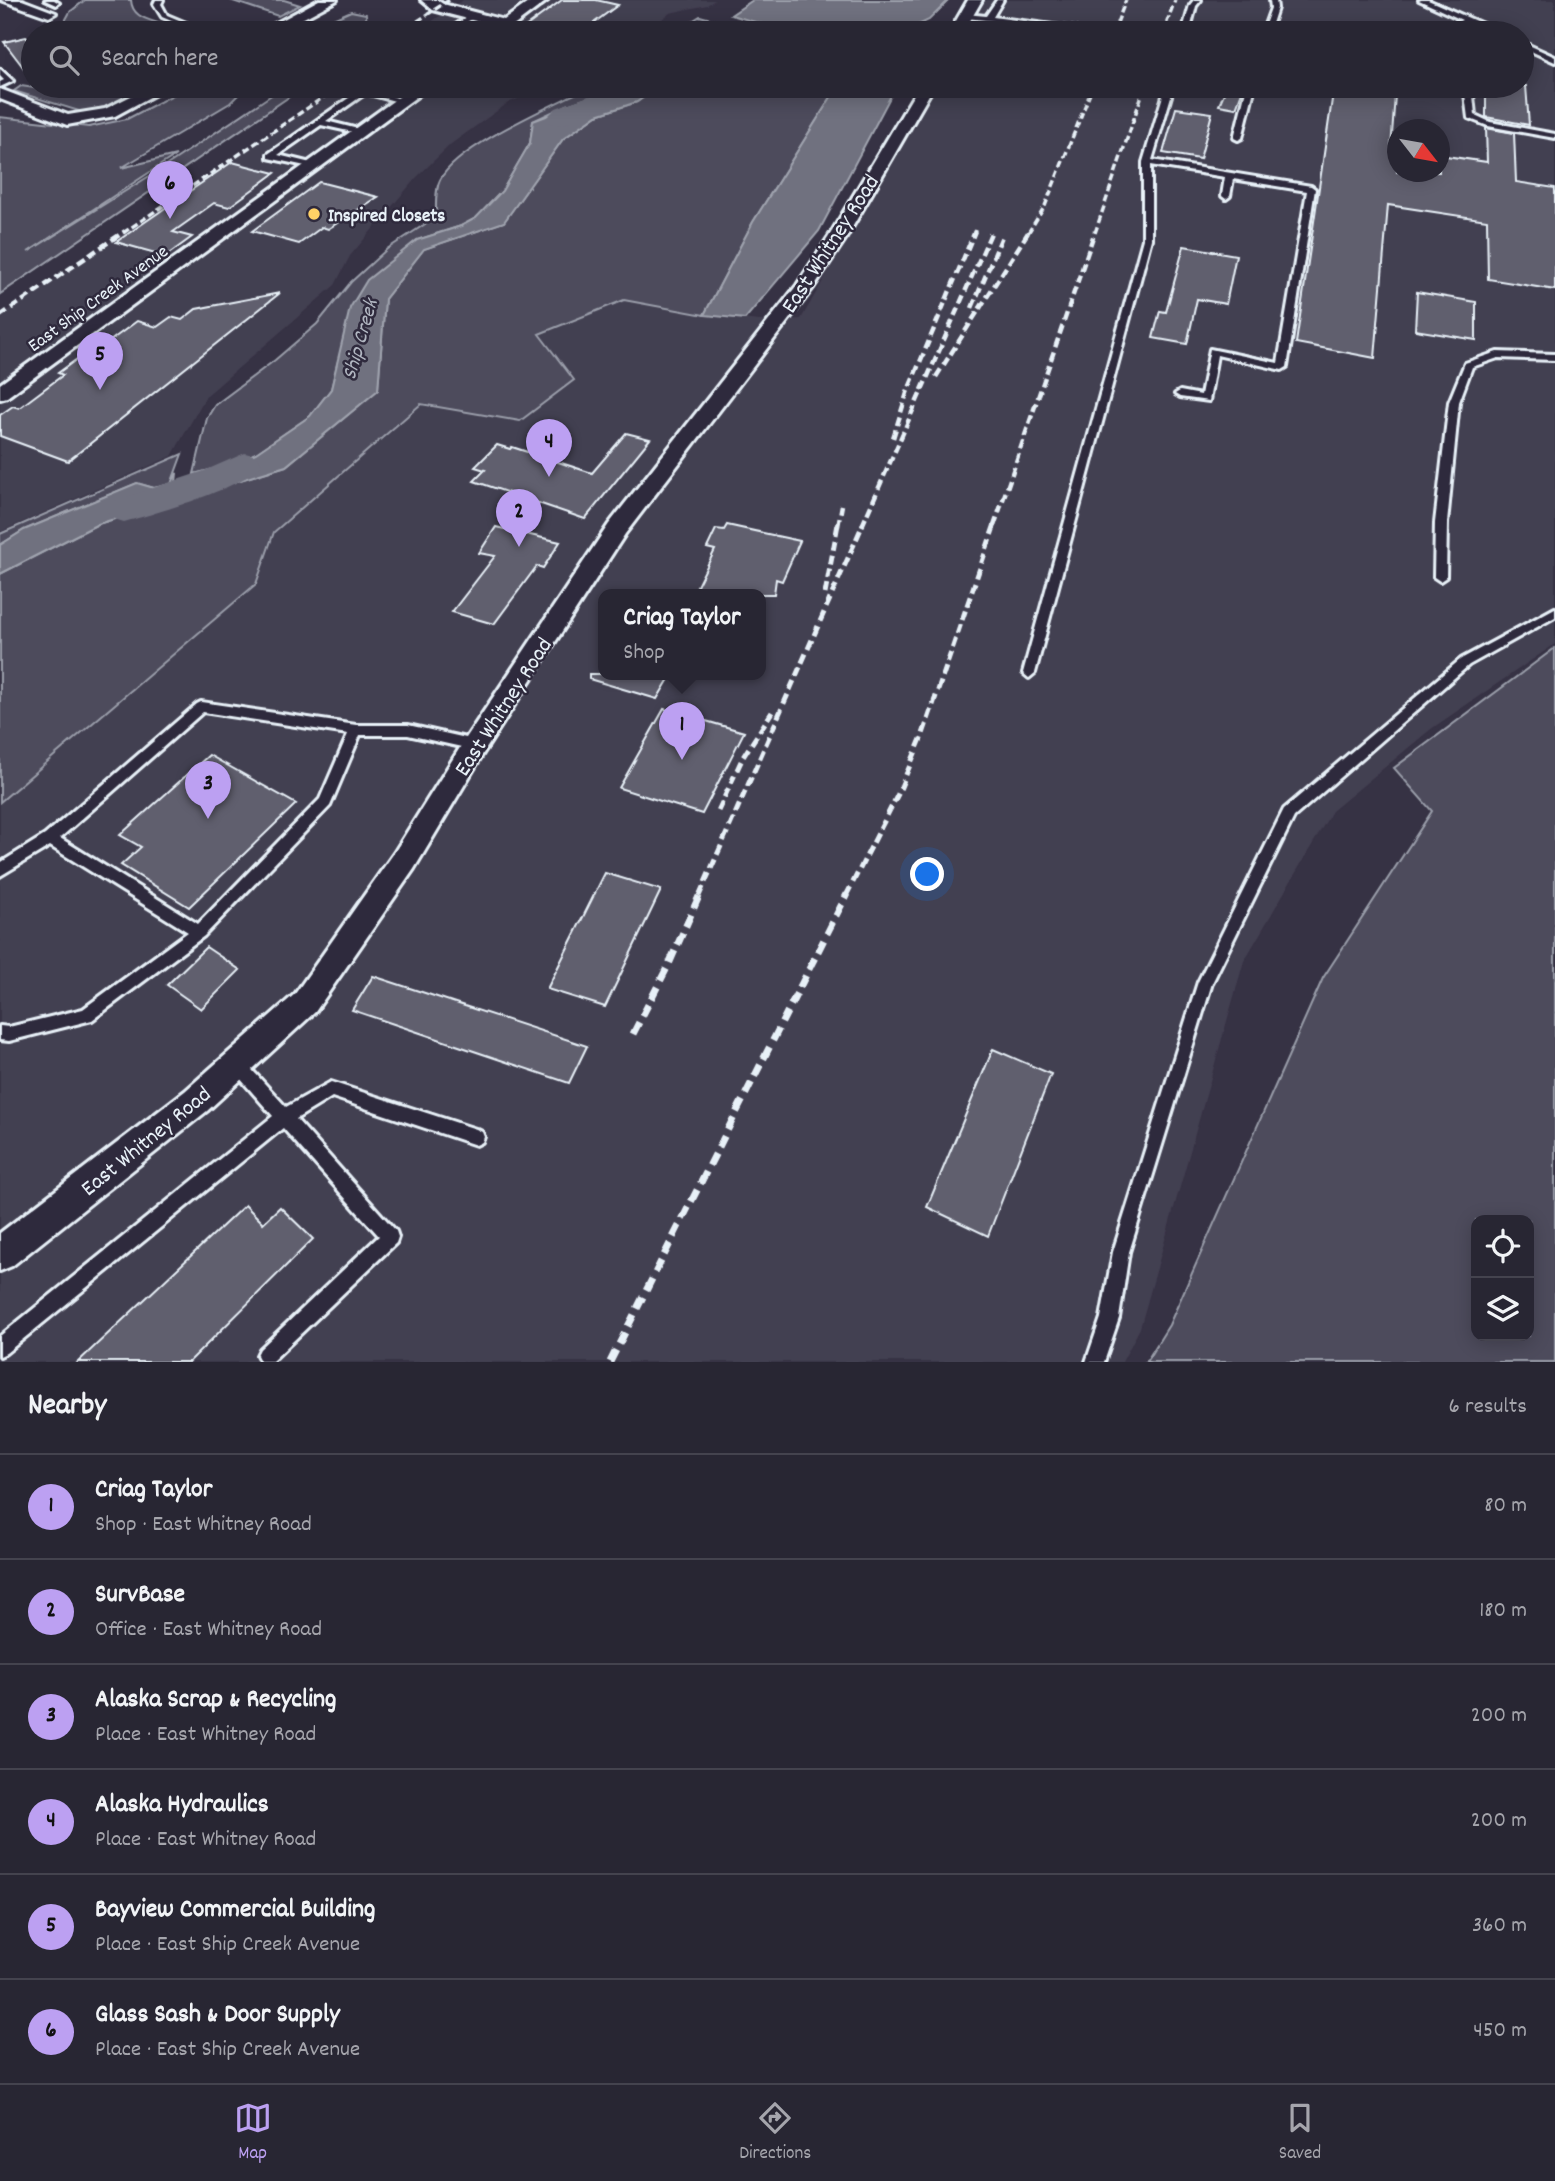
<!DOCTYPE html>
<html lang="en">
<head>
<meta charset="utf-8">
<style>
	body { margin:0; font-family:Dekko,sans-serif; background:#302e3b; color:#f1f3f6 }
	.controls { position:absolute; right:21px; bottom:21px; display:grid; overflow:hidden; border-radius:14px; box-shadow:0 4px 18px #0003 }
	.controls button { width:63px; height:63px; display:grid; place-items:center; padding:0; border:0; border-bottom:2px solid #44434e; background:#282633; color:#f1f3f6; font:35px sans-serif }
	.compass { position:absolute; left:1387px; top:119px; width:63px; height:63px; border-radius:50%; background:#282633; box-shadow:0 4px 18px #0003; rotate:121deg }
	.you { position:absolute; left:928px; top:875px; width:24px; height:24px; margin:-18px; border:5px solid #fff; border-radius:50%; background:#1a73e8; box-shadow:0 0 0 10px #1a73e833 }
	.badge { display:grid; place-items:center; width:46px; height:46px; border-radius:50%; background:#bca0f2; color:#111; font-size:23px; font-weight:700 }
	.pin { position:absolute; translate:-50% -58px; filter:drop-shadow(0 2px 4px #0008) }
	.pin::after { content:''; position:absolute; top:37px; width:24px; height:21px; background:inherit; clip-path:polygon(0 0,100% 0,50% 100%) }
	.popup { position:absolute; left:598px; top:589px; width:168px; height:91px; box-sizing:border-box; display:grid; place-content:center; border-radius:14px; background:#282633; filter:drop-shadow(0 2px 5px #0005); font-size:23px; white-space:nowrap; color:#a5a5ac }
	.popup b { font-size:26px; color:#f1f3f6 }
	.popup::after { content:''; position:absolute; left:50%; top:100%; margin-left:-14px; border:14px solid transparent; border-top-color:#282633 }
	.list { margin:0; padding:0; list-style:none }
	h2 { display:flex; justify-content:space-between; align-items:center; height:91px; margin:0; padding:0 28px; font-size:30px }
	h2 small { font-size:23px; font-weight:400; color:#a5a5ac }
	.list li { display:grid; grid-template-columns:46px 1fr auto; gap:21px; align-items:center; box-sizing:border-box; height:105px; padding:0 28px; border-top:2px solid #44434e }
	.list b { display:block; font-size:26px; white-space:nowrap }
	.list p { margin:0; font-size:23px; white-space:nowrap; color:#a5a5ac }
	.list em { font-size:23px; font-style:normal; color:#a5a5ac }
	.icon { flex:none; width:38px; height:38px; fill:none; stroke:currentColor; stroke-width:2; stroke-linecap:round; stroke-linejoin:round }
	.map { position:relative; flex:none; width:1555px; height:1362px; overflow:hidden }
	.search { position:absolute; background:#282633; box-shadow:0 4px 18px #0003; left:21px; right:21px; top:21px; height:77px; display:flex; align-items:center; gap:18px; box-sizing:border-box; padding:0 24px; border-radius:38px; color:#a5a5ac; font-size:26px }
	.sheet { height:721px; background:#282633 }
	nav { display:flex; justify-content:space-around; align-items:center; box-sizing:border-box; height:98px; border-top:2px solid #44434e; background:#282633; font-size:19px; color:#a5a5ac }
	nav a { display:grid; justify-items:center; gap:4px }
	nav .on { color:#bca0f2 }
	.map>svg:first-child { display:block }
	.built { fill:#433f51; fill-rule:evenodd }
	.green { fill:#4d4b5c; stroke:#9a9eaa; stroke-width:2; fill-rule:evenodd }
	.water { fill:#70717f; stroke:#a0a4af; stroke-width:2 }
	.lines { fill:none; stroke-linecap:round; stroke-linejoin:round }
	.river { fill:#70717f; fill-rule:evenodd }
	.building { fill:#605e6e; stroke:#e8f1f8; stroke-width:2 }
	.service-casing { stroke:#e8f1f8; stroke-width:6 }
	.minor-casing { stroke:#e8f1f8; stroke-width:6 }
	.service { fill:#2f2a3d; fill-rule:evenodd }
	.minor { fill:#2f2a3d; fill-rule:evenodd }
	.rail-far3 { stroke:#e8f1f8; stroke-width:3.5; stroke-dasharray:7 3.5; stroke-linecap:butt }
	.rail-far2 { stroke:#e8f1f8; stroke-width:4.5; stroke-dasharray:9 4.5; stroke-linecap:butt }
	.rail-far1 { stroke:#e8f1f8; stroke-width:5; stroke-dasharray:10 5; stroke-linecap:butt }
	.rail { stroke:#e8f1f8; stroke-width:7; stroke-dasharray:13 7; stroke-linecap:butt }
	.poi-dot { fill:#ffd166; stroke:#2f2a3d; stroke-width:2.5 }
	.labels { text-anchor:middle; stroke-width:5; stroke-linejoin:round; paint-order:stroke }
	.far-poi-label { font-size:19px; font-weight:bold; fill:#e8f1f8; stroke:#2f2a3d; text-anchor:start }
	.far-street-label { font-size:19px; fill:#e8f1f8; stroke:#2f2a3d }
	.far-water-label { font-size:21px; font-style:italic; fill:#b2b7c2; stroke:#2f2a3d }
	.street-label { font-size:23px; fill:#e8f1f8; stroke:#2f2a3d }
</style>
</head>
<body>
<div class="map">
<svg width="1555" height="1362" viewBox="0 0 1555 1362">
	<rect width="100%" height="100%" fill="#363244"/>
	<filter id="ink" filterUnits="userSpaceOnUse"><feTurbulence type="fractalNoise" baseFrequency=".0143" numOctaves="2"/><feDisplacementMap in="SourceGraphic" scale="14" xChannelSelector="R" yChannelSelector="G"/><feConvolveMatrix kernelMatrix="1 2 1 2 8 2 1 2 1" color-interpolation-filters="sRGB"/></filter>
	<g filter="url(#ink)">
		<!-- built -->
		<g class="built">
			<path d="M463,0H715L707,5L670,13L644,33H415Z"/>
			<path d="M985,0H1555V644L1431,729L1332,811L1244,961L1140,1328L1122,1362H0V802L256,584L274,532L421,404L520,421L539,335L624,300L704,315L760,321L801,319L935,86H1522V33H965ZM1398,130H1440V172H1398ZM603,594H761V674H603Z"/>
			<path d="M340,86H549L508,103L451,144L416,178L350,256L335,285L206,396L172,456L0,532V316Z"/>
		</g>
		<!-- green -->
		<g class="green">
			<path d="M85,0H131C132,17 147,19 161,24L149,30L81,33L65,21L70,12Z"/>
			<path d="M230,0H284L300,5L278,16Z"/>
			<path d="M351,11L366,14L367,33H292L321,19H333Z"/>
			<path d="M700,16L722,22L702,33H673Z"/>
			<path d="M21,86L61,92L81,86H152L114,105L82,112L14,91Z"/>
			<path d="M190,86H247L230,103L121,168L176,155L28,252L167,165L285,86H305L0,294V117L89,127L127,119Z"/>
			<path d="M591,86H622L567,105L533,121L530,143L502,191L476,218L461,226L417,240L338,361L331,389L310,416L256,453L230,465L194,474L207,418L215,405L275,360L317,324L351,282L387,249L436,217C436,205 435,190 440,180C457,146 556,104 591,86Z"/>
			<path d="M659,86H838L753,222L704,315L624,300L539,334L574,380L520,421L421,404L274,532L256,584L0,802V574L98,524L286,466L378,390L385,299L424,249L504,222L563,139L597,115L637,102Z"/>
			<path d="M182,454L171,484L154,488L137,483L24,530L0,545V534Z"/>
			<path d="M1555,648V1362H1146L1169,1325L1323,978L1432,811L1394,768ZM1476,1220H1529V1336H1476Z"/>
		</g>
		<!-- water -->
		<g class="water">
			<path d="M753,0H949L929,20L901,33H793L731,15Z"/>
			<path d="M634,86H659L637,102L597,115L563,139L504,222L424,249L385,299L378,390L286,466L195,494L194,474L230,465L256,453L310,416L331,389L350,308L367,280L417,240L461,226L476,218L502,191L530,143L533,121L570,107L628,95Z"/>
			<path d="M838,86H896L819,231L745,319L704,315L753,222Z"/>
			<path d="M177,473L174,501L98,524L0,574V545L24,530L137,483L154,488L171,484Z"/>
		</g>
		<g class="lines">
			<!-- river -->
			<g class="river">
				<path d="M617,86H652L649,91L574,118C566,125 560,126 550,123L546,118L556,108Z"/>
				<path d="M245,453L257,456L262,464C247,487 154,514 124,522L111,518L106,510L111,502L204,471Z"/>
			</g>
		</g>
		<!-- building -->
		<g class="building">
			<path d="M562,0H596L618,5L580,33H517Z"/>
			<path d="M26,37L33,45V80L4,42Z"/>
			<path d="M1227,86H1244L1236,108L1219,105Z"/>
			<path d="M1334,86L1395,95L1391,148L1397,149V172H1439V155L1487,162L1486,128L1514,133L1516,182L1555,188V290L1488,279L1487,220L1388,205L1375,358L1296,343Z"/>
			<path d="M1486,86H1526L1529,125L1486,117Z"/>
			<path d="M1176,108L1212,113L1200,159L1163,153Z"/>
			<path d="M232,162L275,173L229,207L214,203L173,232L192,237L166,256L116,242Z"/>
			<path d="M319,182L378,197L328,229L322,227L299,244L252,231Z"/>
			<path d="M1184,246L1236,255L1226,304L1197,299L1187,344L1153,338L1160,311L1166,312Z"/>
			<path d="M1417,292L1476,302V340L1415,330Z"/>
			<path d="M280,293L68,461L0,436V415L13,406L19,408L63,375L58,373L77,359L83,361L137,321L157,327L171,317L182,320L196,309Z"/>
			<path d="M626,433L650,439L585,519L474,481L485,470L475,467L497,445L510,449L512,447L592,473Z"/>
			<path d="M727,525L800,541L782,581L776,579L774,594H693L715,550L707,548L716,529L724,530Z"/>
			<path d="M496,527L560,542L543,568L537,566L494,624L452,612L495,556L479,553Z"/>
			<path d="M589,674H672L657,699L589,679Z"/>
			<path d="M664,709L744,732L702,814L619,788Z"/>
			<path d="M209,755L296,804L189,907L121,865L141,847L120,835Z"/>
			<path d="M605,873L661,890L605,1007L547,989Z"/>
			<path d="M206,947L240,970L201,1009L167,985Z"/>
			<path d="M373,976L587,1046L569,1083L352,1010Z"/>
			<path d="M993,1049L1051,1074L988,1236L927,1207Z"/>
			<path d="M245,1205L263,1223L280,1207L313,1239L189,1362H78Z"/>
		</g>
		<g class="lines">
			<!-- service casing -->
			<g class="service-casing">
				<g id="service">
					<path d="M45,0H54L59,3L56,5Z"/>
					<path d="M156,0H163L161,4L167,15L210,33H200L162,17L154,4Z"/>
					<path d="M997,0H1003L993,17L1075,28L1079,30L1076,33H1070V32L1010,23L1005,33H999L1004,22L966,18L962,16L966,14L986,16Z"/>
					<path d="M1194,0H1201L1196,6L1189,33H1182L1190,5Z"/>
					<path d="M1270,0H1276L1277,8L1269,33H1262L1271,8Z"/>
					<path d="M1419,0H1428L1503,33H1494L1467,22L1453,30L1452,33H1446L1447,27L1462,20Z"/>
					<path d="M470,15L476,16L451,33H444Z"/>
					<path d="M1522,42L1555,57V62L1522,47Z"/>
					<path d="M0,69L13,81L0,87V82L4,80L0,76Z"/>
					<path d="M366,86H375L371,89L406,101L402,103L366,93L326,121L362,130V134L321,125L278,155L315,164V168L268,158V154Z"/>
					<path d="M1166,86H1174L1152,160L1311,186L1315,189L1287,367L1282,370L1217,355L1209,401L1180,397L1175,394L1180,391L1201,395L1210,349L1278,363L1307,191L1233,179L1230,196L1226,199L1222,196L1225,177L1151,165V239L1035,673L1029,678L1023,673L1143,239V162Z"/>
					<path d="M1247,86H1255L1242,138L1238,140L1234,138Z"/>
					<path d="M1464,86H1472L1475,115L1490,122L1555,134V138L1488,126L1468,118Z"/>
					<path d="M1497,352L1555,354V360L1498,358L1472,367L1459,402L1447,523L1446,577L1440,581L1434,577L1435,523L1449,402L1465,363Z"/>
					<path d="M1555,608V617L1469,665L1294,817L1212,983L1129,1252L1119,1318L1104,1362H1086L1101,1318L1113,1252L1198,982L1284,809L1461,659Z"/>
					<path d="M201,702L356,725H408L475,740L480,742L481,745L480,748L475,750L408,735H360L330,806L204,936L92,1020L9,1041L0,1040V1026L9,1027L83,1009L188,932L50,846L0,876V863L45,835L197,704ZM203,712L348,734L320,799L198,924L60,838Z"/>
					<path d="M237,1057L242,1059L286,1107L331,1082L476,1129L482,1132L484,1137L482,1142L476,1145L332,1097L296,1119L396,1231L398,1237L396,1243L272,1361H260L257,1355L260,1349L379,1236L283,1128L6,1353L0,1356V1336L273,1116L232,1069L229,1064L232,1059Z"/>
				</g>
			</g>
			<!-- minor casing -->
			<g class="minor-casing">
				<g id="minor">
					<path d="M1,0H22L56,13L49,17Z"/>
					<path d="M319,0H337L276,33H258Z"/>
					<path d="M421,0H437L443,4L504,20L532,0H548L504,33H488L495,26L433,10Z"/>
					<path d="M968,0H982L963,33H949Z"/>
					<path d="M151,86H170L115,116L67,125L0,99V89L68,115L105,109Z"/>
					<path d="M414,86H431L7,397L0,399V384Z"/>
					<path d="M919,86H934L846,238L813,288L625,534L484,752L414,869L315,1012L207,1111L12,1266L0,1271V1233L185,1091L295,994L394,853L466,738L609,524L797,285L828,238Z"/>
				</g>
			</g>
			<!-- service -->
			<use href="#service" class="service"/>
			<!-- minor -->
			<use href="#minor" class="minor"/>
			<!-- rail-far3 -->
			<g class="rail-far3">
				<path d="M400,33L449,0"/>
				<path d="M1113,33L1126,0"/>
				<path d="M1163,33L1175,0"/>
				<path d="M123,233L340,86"/>
				<path d="M974,233L975,230"/>
				<path d="M1028,233L1045,206L1093,86"/>
				<path d="M1095,233L1145,86"/>
			</g>
			<!-- rail-far2 -->
			<g class="rail-far2">
				<path d="M972,308L1003,234"/>
				<path d="M0,316L125,231"/>
				<path d="M936,377L1029,231"/>
				<path d="M893,438L907,393L975,231"/>
				<path d="M838,526L842,505"/>
				<path d="M862,526L991,233"/>
				<path d="M994,526L1095,231"/>
			</g>
			<!-- rail-far1 -->
			<g class="rail-far1">
				<path d="M825,594L838,524"/>
				<path d="M718,811L743,757L772,712"/>
				<path d="M699,896L863,524"/>
				<path d="M846,896L898,794L923,734L995,524"/>
			</g>
			<!-- rail -->
			<g class="rail">
				<path d="M633,1034L669,964L700,894"/>
				<path d="M610,1362L847,894"/>
			</g>
		</g>
	</g>
	<!-- markers -->
	<circle class="poi-dot" cx="314" cy="214" r="7"/>
	<g class="labels">
		<!-- far-poi labels -->
		<g class="far-poi-label">
			<text x="328" y="221">Inspired Closets</text>
		</g>
		<!-- far-street labels -->
		<g class="far-street-label">
			<text transform="translate(97 297) rotate(-36)" y="7">East Ship Creek Avenue</text>
		</g>
		<!-- far-water labels -->
		<g class="far-water-label">
			<text transform="translate(359 339) rotate(-74)" y="7">Ship Creek</text>
		</g>
		<!-- street labels -->
		<g class="street-label">
			<text transform="translate(829 243) rotate(-57)" y="8">East Whitney Road</text>
			<text transform="translate(502 706) rotate(-57)" y="8">East Whitney Road</text>
			<text transform="translate(145 1140) rotate(-39)" y="8">East Whitney Road</text>
		</g>
	</g>
</svg>
<div class="controls">
<button><svg class="icon" aria-label="locate" viewBox="0 0 24 24"><circle cx="12" cy="12" r="6"/><path d="M12 2v4M12 18v4M2 12h4M18 12h4"/></svg></button>
<button><svg class="icon" aria-label="layers" viewBox="0 0 24 24"><path d="M12 4l9 5-9 5-9-5zM3 14l9 5 9-5"/></svg></button>
</div>
<svg class="compass" viewBox="-18 -18 36 36"><path d="M0-13l5 13h-10z" fill="#e53935"/><path d="M0 13l5-13h-10z" fill="#a5a5ac"/></svg>
<div class="you"></div>
<div class="pin badge" style="left:682px;top:760px">1</div>
<div class="popup"><b>Criag Taylor</b>Shop</div>
<div class="pin badge" style="left:519px;top:547px">2</div>
<div class="pin badge" style="left:208px;top:819px">3</div>
<div class="pin badge" style="left:549px;top:477px">4</div>
<div class="pin badge" style="left:100px;top:390px">5</div>
<div class="pin badge" style="left:170px;top:219px">6</div>
<div class="search"><svg class="icon" aria-label="search" viewBox="0 0 24 24"><circle cx="10" cy="10" r="6"/><path d="M15 15l6 6"/></svg>Search here</div>
</div>
<section class="sheet">
<h2>Nearby<small>6 results</small></h2>
<ul class="list">
<li><span class="badge">1</span><div><b>Criag Taylor</b><p>Shop · East Whitney Road</p></div><em>80 m</em></li>
<li><span class="badge">2</span><div><b>SurvBase</b><p>Office · East Whitney Road</p></div><em>180 m</em></li>
<li><span class="badge">3</span><div><b>Alaska Scrap &amp; Recycling</b><p>Place · East Whitney Road</p></div><em>200 m</em></li>
<li><span class="badge">4</span><div><b>Alaska Hydraulics</b><p>Place · East Whitney Road</p></div><em>200 m</em></li>
<li><span class="badge">5</span><div><b>Bayview Commercial Building</b><p>Place · East Ship Creek Avenue</p></div><em>360 m</em></li>
<li><span class="badge">6</span><div><b>Glass Sash &amp; Door Supply</b><p>Place · East Ship Creek Avenue</p></div><em>450 m</em></li>
</ul>
</section>
<nav>
<a class="on"><svg class="icon" aria-label="map" viewBox="0 0 24 24"><path d="M3 6l6-2 6 2 6-2v14l-6 2-6-2-6 2zM9 4v14M15 6v14"/></svg>Map</a>
<a><svg class="icon" aria-label="directions" viewBox="0 0 24 24"><path d="M12 3l9 9-9 9-9-9zM9 14v-3h6M13 9l2 2-2 2"/></svg>Directions</a>
<a><svg class="icon" aria-label="saved" viewBox="0 0 24 24"><path d="M7 4h10v16l-5-4-5 4z"/></svg>Saved</a>
</nav>
</body>
</html>
